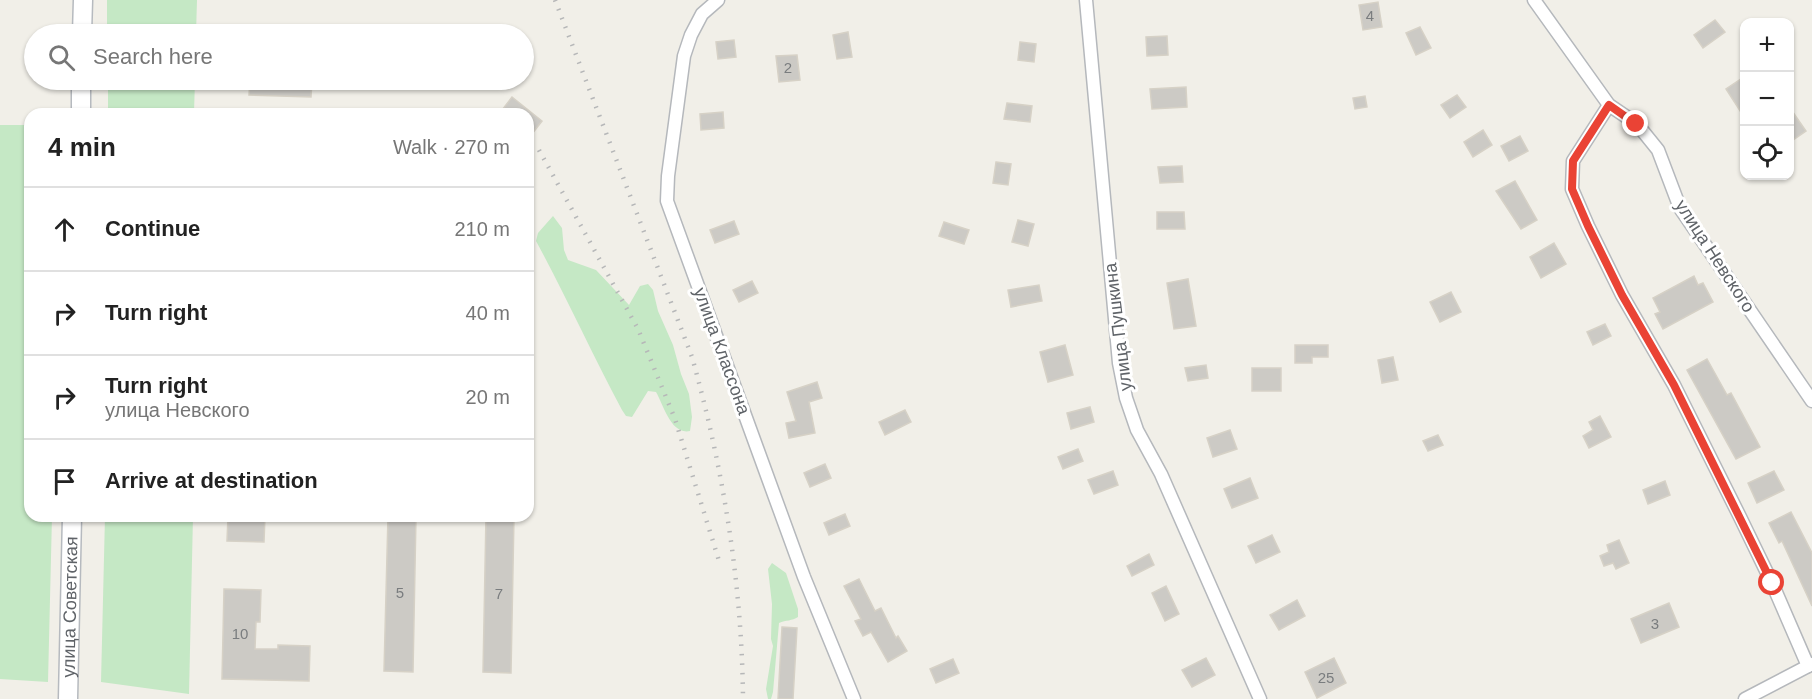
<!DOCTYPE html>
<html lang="en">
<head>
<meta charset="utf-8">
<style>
	body { margin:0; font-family:Helvetica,sans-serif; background:#f6f6f6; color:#222 }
	.controls { position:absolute; right:18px; top:18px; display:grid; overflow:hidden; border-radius:12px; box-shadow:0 2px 4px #0004 }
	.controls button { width:54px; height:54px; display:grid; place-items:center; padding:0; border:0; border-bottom:2px solid #e0e0e0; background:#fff; color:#222; font:30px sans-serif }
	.stop { position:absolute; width:18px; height:18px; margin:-14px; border:4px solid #ea4335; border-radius:50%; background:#fff }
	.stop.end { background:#ea4335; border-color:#fff; box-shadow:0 2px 6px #0008 }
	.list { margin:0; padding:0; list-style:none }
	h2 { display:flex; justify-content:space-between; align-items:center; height:78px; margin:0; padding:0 24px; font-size:26px }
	h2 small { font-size:20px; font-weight:400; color:#767676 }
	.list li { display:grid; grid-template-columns:39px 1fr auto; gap:18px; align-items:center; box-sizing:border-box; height:84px; padding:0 24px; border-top:2px solid #e0e0e0 }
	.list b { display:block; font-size:22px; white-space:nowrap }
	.list p { margin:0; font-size:20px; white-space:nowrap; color:#767676 }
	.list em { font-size:20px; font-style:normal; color:#767676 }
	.icon { flex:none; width:33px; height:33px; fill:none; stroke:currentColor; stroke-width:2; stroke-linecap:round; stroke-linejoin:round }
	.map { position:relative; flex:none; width:1812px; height:699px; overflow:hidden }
	.search { position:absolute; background:#fff; box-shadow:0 2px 4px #0004; left:24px; top:24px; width:510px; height:66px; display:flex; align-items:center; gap:15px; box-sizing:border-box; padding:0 21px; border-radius:33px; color:#767676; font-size:22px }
	.panel { position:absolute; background:#fff; box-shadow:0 2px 4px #0004; left:24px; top:108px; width:510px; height:414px; border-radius:18px }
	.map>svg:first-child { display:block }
	.green { fill:#c5e8c5 }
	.building { fill:#cccac5; stroke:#d6d1c6; stroke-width:1.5 }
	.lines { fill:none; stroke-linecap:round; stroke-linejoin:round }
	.street-casing { stroke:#b5b8bc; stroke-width:15 }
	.secondary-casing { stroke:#b6babf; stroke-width:21 }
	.street { stroke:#fff; stroke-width:12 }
	.secondary { stroke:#fff; stroke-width:18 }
	.rail { stroke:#b6b7b8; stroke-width:4.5; stroke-dasharray:1.5 8; stroke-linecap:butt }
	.route { stroke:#ea4335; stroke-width:8 }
	.labels { text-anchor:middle; stroke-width:6; stroke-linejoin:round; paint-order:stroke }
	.number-label { font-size:15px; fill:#7a7d7f }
	.street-label { font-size:18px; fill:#5f6368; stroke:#fff }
</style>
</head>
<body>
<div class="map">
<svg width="1812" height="699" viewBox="0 0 1812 699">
	<rect width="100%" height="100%" fill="#f1efe8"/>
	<!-- green -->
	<g class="green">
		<path d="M107,0H197L196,34H107Z"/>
		<path d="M108,80H195L194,112L108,109Z"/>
		<path d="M0,125H30V516H52L48,682L0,679Z"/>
		<path d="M553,216L562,228L564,250L568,260L596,270L629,305L640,286L648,284L653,290L658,311L673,345L681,374L689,394L692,417L690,431C671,435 664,406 656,392L648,391L632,417L626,416L622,410C592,354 566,296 536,241L538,233Z"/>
		<path d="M105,516H193L189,694L101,682Z"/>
		<path d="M772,563L786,573L798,609V617C792,621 786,620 779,623L773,692L771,699H768L766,689L773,646L771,639L772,604L768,569Z"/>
	</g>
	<!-- building -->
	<g class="building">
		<path d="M1378,2L1382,27L1363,30L1359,5Z"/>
		<path d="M1715,20L1725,32L1703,48L1694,35Z"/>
		<path d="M1420,27L1431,48L1416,55L1406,33Z"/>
		<path d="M848,32L852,57L837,59L833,35Z"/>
		<path d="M1167,36L1168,55L1147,56L1146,37Z"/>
		<path d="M734,40L736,57L718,59L716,42Z"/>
		<path d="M1020,42L1036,44L1034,62L1018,60Z"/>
		<path d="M797,55L800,80L779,82L776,56Z"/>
		<path d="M1744,77V117L1726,89Z"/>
		<path d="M250,80H312L311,97L249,95Z"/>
		<path d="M1186,87L1187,107L1152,109L1150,89Z"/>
		<path d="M1457,95L1466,107L1450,118L1441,105Z"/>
		<path d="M1365,96L1367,107L1355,109L1353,98Z"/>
		<path d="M512,97L542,121L528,139V114H499Z"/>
		<path d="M1007,103L1032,106L1030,122L1004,119Z"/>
		<path d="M1790,108L1806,131L1790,142Z"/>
		<path d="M723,112L724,128L701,130L700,114Z"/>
		<path d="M1483,130L1492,145L1473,157L1464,142Z"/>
		<path d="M1520,136L1528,151L1509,161L1501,146Z"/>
		<path d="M996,162L1011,164L1008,185L993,183Z"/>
		<path d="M1182,166L1183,182L1160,183L1158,167Z"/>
		<path d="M1515,181L1537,220L1521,229L1496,191Z"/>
		<path d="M1157,212H1184L1185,229H1157Z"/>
		<path d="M1018,220L1034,224L1028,246L1012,242Z"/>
		<path d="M734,221L739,234L715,243L710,230Z"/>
		<path d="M944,222L969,230L964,244L939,236Z"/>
		<path d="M1554,243L1566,264L1541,278L1530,257Z"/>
		<path d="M1694,276L1698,285L1703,283L1713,302L1663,329L1655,314L1660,312L1653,298Z"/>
		<path d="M1188,279L1196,326L1174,329L1167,283Z"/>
		<path d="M752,281L758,293L739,302L733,290Z"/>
		<path d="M1039,285L1042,301L1011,307L1008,290Z"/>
		<path d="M1451,292L1461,312L1440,322L1430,302Z"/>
		<path d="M1605,324L1611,336L1593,345L1587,332Z"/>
		<path d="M1065,345L1073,375L1048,382L1040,352Z"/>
		<path d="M1295,345H1328V357H1312V363H1295Z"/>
		<path d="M1393,357L1398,380L1382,383L1378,360Z"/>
		<path d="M1707,359L1727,395L1731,393L1760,447L1736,459L1687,370Z"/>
		<path d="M1206,365L1208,378L1188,381L1185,368Z"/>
		<rect x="1252" y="368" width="29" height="23"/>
		<path d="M817,382L822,398L809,402L815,433L789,438L786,423L796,421L787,392Z"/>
		<path d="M1090,407L1094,422L1071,429L1067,413Z"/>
		<path d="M905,410L911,422L885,435L879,422Z"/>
		<path d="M1600,416L1611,437L1589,448L1583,436L1593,430L1589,422Z"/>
		<path d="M1230,430L1237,449L1213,457L1207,438Z"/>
		<path d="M1438,435L1443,445L1428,451L1423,441Z"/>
		<path d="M1078,449L1083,461L1063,469L1058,457Z"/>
		<path d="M825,464L831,478L810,487L804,473Z"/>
		<path d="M1113,471L1118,485L1094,494L1088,480Z"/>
		<path d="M1774,471L1784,490L1757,503L1748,483Z"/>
		<path d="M1250,478L1258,498L1232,508L1224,489Z"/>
		<path d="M1665,481L1670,495L1648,504L1643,490Z"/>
		<path d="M1791,512L1812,553V606L1782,541L1779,543L1769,523Z"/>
		<path d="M845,514L850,526L829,535L824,523Z"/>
		<path d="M228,516H265L264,542L227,541Z"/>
		<path d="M388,516H416L413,672L384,671Z"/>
		<path d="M486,516H514L511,673L483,672Z"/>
		<path d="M1272,535L1280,552L1256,563L1248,546Z"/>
		<path d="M1619,540L1629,563L1616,569L1613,563L1604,566L1600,556L1609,552L1607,545Z"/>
		<path d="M1149,554L1154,565L1132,576L1127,566Z"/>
		<path d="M859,579L875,611L881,608L896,638L898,636L907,651L888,662L871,632L863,636L855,621L861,619L844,586Z"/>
		<path d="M1166,586L1179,614L1165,621L1152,593Z"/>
		<path d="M224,589L261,590L260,622H256L255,649H278V645L310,646L309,681L222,679Z"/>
		<path d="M1297,600L1305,616L1279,630L1270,615Z"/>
		<path d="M1669,603L1679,627L1641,643L1631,619Z"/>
		<path d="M782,627L797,628L793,699H778Z"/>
		<path d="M1206,658L1215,675L1192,687L1182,670Z"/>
		<path d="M1334,658L1346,683L1317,698L1305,672Z"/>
		<path d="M953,659L959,673L936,683L930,669Z"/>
	</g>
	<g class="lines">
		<!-- street casing -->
		<g class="street-casing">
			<g id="street">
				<path d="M718,0L702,14L691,35L684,56L668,176L667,201L804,577L854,699"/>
				<path d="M1086,0L1119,363L1126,398L1137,430L1161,474L1260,699"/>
				<path d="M1534,0L1609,105L1637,124L1658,150L1680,208L1812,401"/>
				<path d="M1609,105L1573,161L1572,189L1588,226L1622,295L1674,385L1740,517L1772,583L1808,666"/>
				<path d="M1745,699L1812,664"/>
			</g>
		</g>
		<!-- secondary casing -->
		<g class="secondary-casing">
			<g id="secondary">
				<path d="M82,34L83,0"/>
				<path d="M81,114V80"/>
				<path id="s1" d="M68,699L72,516"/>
			</g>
		</g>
		<!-- street -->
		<use href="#street" class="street"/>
		<!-- secondary -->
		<use href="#secondary" class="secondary"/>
		<!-- rail -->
		<g class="rail">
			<path d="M555,0L692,357C723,468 742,583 743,699"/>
			<path d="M539,150L638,329L675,419L720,564"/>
		</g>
	</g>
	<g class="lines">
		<!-- route -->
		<path class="route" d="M1636,124L1609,105L1573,161L1572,189L1588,226L1622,295L1674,385L1772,583"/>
	</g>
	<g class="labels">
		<!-- number labels -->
		<g class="number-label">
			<text x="1370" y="21">4</text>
			<text x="788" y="73">2</text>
			<text x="400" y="598">5</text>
			<text x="499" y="599">7</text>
			<text x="1655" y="629">3</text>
			<text x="240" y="639">10</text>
			<text x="1326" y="683">25</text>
		</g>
		<!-- street labels -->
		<g class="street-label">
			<text transform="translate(1715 256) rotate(57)" y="6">улица Невского</text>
			<text transform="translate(1118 327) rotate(-97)" y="6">улица Пушкина</text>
			<text transform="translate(722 351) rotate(70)" y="6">улица Классона</text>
			<text dy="6" stroke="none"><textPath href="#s1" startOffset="92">улица Советская</textPath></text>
		</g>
	</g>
</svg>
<div class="controls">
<button>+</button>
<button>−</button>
<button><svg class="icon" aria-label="locate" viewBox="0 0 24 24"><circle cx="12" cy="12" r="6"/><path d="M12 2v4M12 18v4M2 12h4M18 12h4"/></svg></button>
</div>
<div class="stop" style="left:1772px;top:583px"></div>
<div class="stop end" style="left:1636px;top:124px"></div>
<div class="search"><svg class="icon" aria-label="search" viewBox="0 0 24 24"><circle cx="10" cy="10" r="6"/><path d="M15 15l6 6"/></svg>Search here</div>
<section class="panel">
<h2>4 min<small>Walk · 270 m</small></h2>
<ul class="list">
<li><svg class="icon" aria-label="ahead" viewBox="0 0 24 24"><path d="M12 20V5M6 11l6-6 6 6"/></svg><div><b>Continue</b></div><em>210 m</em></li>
<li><svg class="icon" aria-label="right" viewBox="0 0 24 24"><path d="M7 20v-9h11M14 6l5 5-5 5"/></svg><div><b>Turn right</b></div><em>40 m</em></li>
<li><svg class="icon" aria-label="right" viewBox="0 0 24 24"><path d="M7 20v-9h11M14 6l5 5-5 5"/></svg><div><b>Turn right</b><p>улица Невского</p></div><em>20 m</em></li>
<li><svg class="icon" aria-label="arrive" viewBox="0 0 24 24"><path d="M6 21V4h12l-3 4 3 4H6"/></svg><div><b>Arrive at destination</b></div></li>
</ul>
</section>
</div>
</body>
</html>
